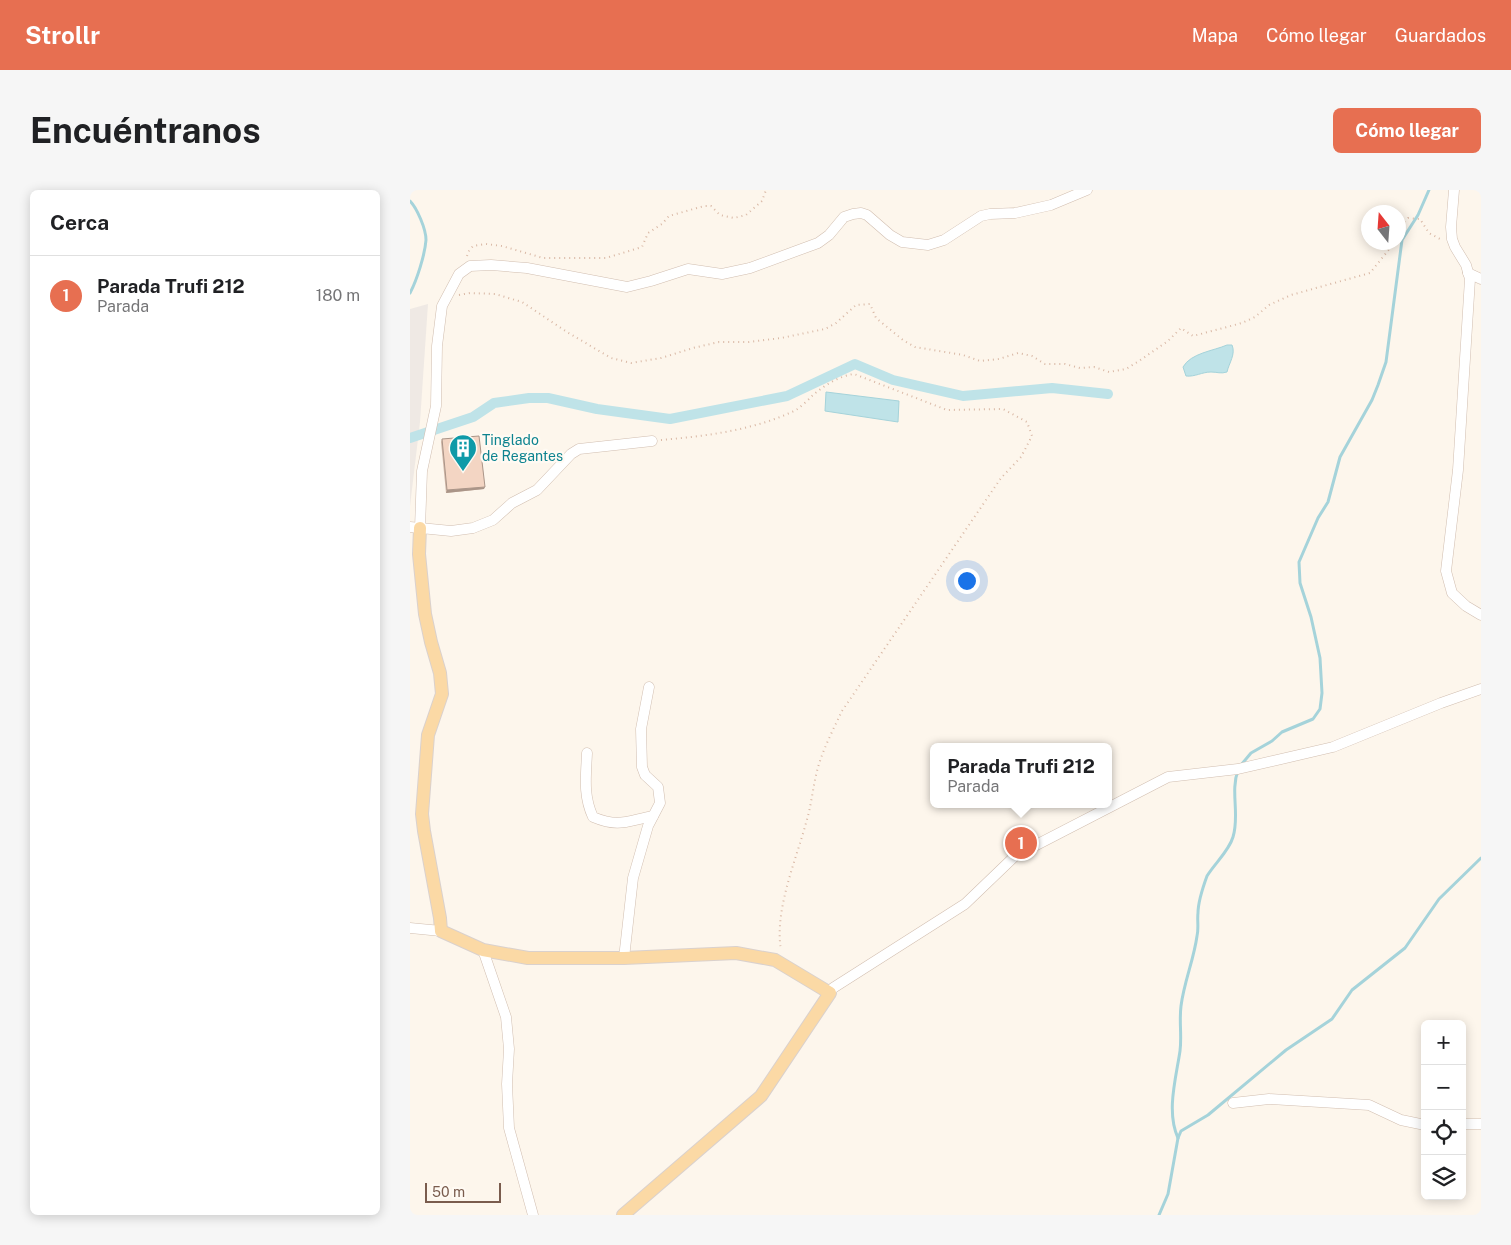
<!DOCTYPE html>
<html lang="es">
<head>
<meta charset="utf-8">
<style>
	body { margin:0; font-family:"Public Sans",sans-serif; background:#f6f6f6; color:#202124 }
	.controls { position:absolute; right:15px; bottom:15px; display:grid; overflow:hidden; border-radius:8px; box-shadow:0 2px 12px #0003 }
	.controls button { width:45px; height:45px; display:grid; place-items:center; padding:0; border:0; border-bottom:1px solid #e0e0e0; background:#fff; color:#202124; font:25px sans-serif }
	.compass { position:absolute; left:951px; top:15px; width:45px; height:45px; border-radius:50%; background:#fff; box-shadow:0 2px 12px #0003; rotate:343deg }
	.scale { position:absolute; left:15px; bottom:12px; width:76px; box-sizing:border-box; padding-left:5px; border:2px solid #7a5c4d; border-top:0; font-size:14px; line-height:18px; white-space:nowrap; color:#7a5c4d; -webkit-text-stroke:4px #fffaf3; paint-order:stroke }
	.you { position:absolute; left:556px; top:390px; width:18px; height:18px; margin:-12px; border:4px solid #fff; border-radius:50%; background:#1a73e8; box-shadow:0 0 0 8px #1a73e833 }
	.badge { display:grid; place-items:center; width:32px; height:32px; border-radius:50%; background:#e76f51; color:#fff; font-size:16px; font-weight:700 }
	.pin { position:absolute; translate:-50% -50%; border:2px solid #fff; box-shadow:0 1px 5px #0006 }
	.popup { position:absolute; left:520px; top:553px; width:182px; height:65px; box-sizing:border-box; display:grid; place-content:center; border-radius:8px; background:#fff; filter:drop-shadow(0 1px 4px #0005); font-size:16px; white-space:nowrap; color:#757577 }
	.popup b { font-size:19px; color:#202124 }
	.popup::after { content:''; position:absolute; left:50%; top:100%; margin-left:-10px; border:10px solid transparent; border-top-color:#fff }
	.list { margin:0; padding:0; list-style:none }
	h2 { display:flex; justify-content:space-between; align-items:center; height:65px; margin:0; padding:0 20px; font-size:21px }
	h2 small { font-size:16px; font-weight:400; color:#757577 }
	.list li { display:grid; grid-template-columns:32px 1fr auto; gap:15px; align-items:center; box-sizing:border-box; height:80px; padding:0 20px; border-top:1px solid #e0e0e0 }
	.list b { display:block; font-size:19px; white-space:nowrap }
	.list p { margin:0; font-size:16px; white-space:nowrap; color:#757577 }
	.list em { font-size:16px; font-style:normal; color:#757577 }
	.icon { flex:none; width:28px; height:28px; fill:none; stroke:currentColor; stroke-width:2; stroke-linecap:round; stroke-linejoin:round }
	.map { position:relative; flex:none; width:1071px; height:1025px; overflow:hidden; border-radius:8px }
	header { display:flex; align-items:center; gap:30px; box-sizing:border-box; height:70px; padding:0 25px; background:#e76f51; color:#fff }
	header strong { font-size:24px }
	nav { display:flex; gap:28px; margin-inline-start:auto; font-size:18px }
	.intro { display:flex; align-items:center; justify-content:space-between; box-sizing:border-box; height:120px; padding:0 30px }
	h1 { margin:0; font-size:35px }
	.button { padding:12px 22px; border-radius:8px; background:#e76f51; color:#fff; font-size:18px; font-weight:700 }
	main { display:flex; gap:30px; padding:0 30px }
	aside { flex:1; background:#fff; border-radius:8px; box-shadow:0 2px 12px #0003 }
	.map>svg:first-child { display:block }
	.industrial { fill:#efe9e4 }
	.water { fill:#bfe3e8; stroke:#a5d3da }
	.lines { fill:none; stroke-linecap:round; stroke-linejoin:round }
	.stream { stroke:#a5d3da; stroke-width:3 }
	.canal { stroke:#bfe3e8; stroke-width:10 }
	.minor-casing { stroke:#d1beb0; stroke-width:11 }
	.major-casing { stroke:#dad1cd; stroke-width:14 }
	.path { stroke:#d9b8a5; stroke-width:2; stroke-dasharray:1 4; stroke-linecap:butt }
	.minor { stroke:#fff; stroke-width:10 }
	.major { stroke:#fbd9a5; stroke-width:12 }
	.wall { fill:#d1b7a8 }
	.shaded-wall { fill:#aa9588 }
	.building { fill:#f3d5c3; stroke:#aa9588 }
	.labels { text-anchor:middle; stroke-width:4.5; stroke-linejoin:round; paint-order:stroke }
	.culture-label { font-size:14px; fill:#0d838f; stroke:#fffaf3; text-anchor:start }
</style>
</head>
<body>
<header>
<strong>Strollr</strong>
<nav><a>Mapa</a><a>Cómo llegar</a><a>Guardados</a></nav>
</header>
<div class="intro"><h1>Encuéntranos</h1><a class="button">Cómo llegar</a></div>
<main>
<aside>
<h2>Cerca<small></small></h2>
<ul class="list">
<li><span class="badge">1</span><div><b>Parada Trufi 212</b><p>Parada</p></div><em>180 m</em></li>
</ul>
</aside>
<div class="map">
<svg width="1071" height="1025" viewBox="0 0 1071 1025">
	<rect width="100%" height="100%" fill="#fdf6ec"/>
	<!-- industrial -->
	<path class="industrial" d="M18,114L10,232L0,316V119Z"/>
	<!-- water -->
	<g class="water">
		<path d="M817,155H822C826,164 819,173 817,182C811,184 807,182 801,182C792,182 785,187 776,186L773,177C781,163 803,161 817,155Z"/>
		<path d="M416,202L489,211L488,232L415,221Z"/>
	</g>
	<g class="lines">
		<!-- stream -->
		<g class="stream">
			<path d="M0,11C7,18 16,39 16,50C15,64 7,90 0,103"/>
			<path d="M831,575L841,563L862,551L872,542L903,529L910,519L912,503L910,468L901,427L890,393L889,372L908,328L918,312L930,267L962,210L968,195L976,172L992,50L1008,25L1019,0"/>
			<path d="M768,948C756,922 766,888 770,861C772,846 769,831 771,816C774,792 784,769 787,746C789,738 787,730 788,723C788,711 793,697 797,686C805,673 819,661 823,647C830,625 820,602 828,580"/>
			<path d="M749,1025L758,1004L768,948L771,941L798,925L876,860L922,829L942,800L995,758L1029,709L1071,668"/>
		</g>
		<!-- canal -->
		<path class="canal" d="M0,248L63,227L84,213L119,208H138L187,219L260,229L377,206L445,174L483,190L553,206L642,198L698,204"/>
		<!-- minor casing -->
		<g class="minor-casing">
			<g id="minor">
				<path d="M1044,0L1041,37L1042,49L1045,57L1056,75L1060,89L1048,280L1036,381L1042,403L1056,416L1071,425"/>
				<path d="M1058,83L1071,89"/>
				<path d="M0,337L41,341L63,338L83,330L102,313L127,300L161,264L169,259L242,251"/>
				<path d="M10,338L12,281L26,216L27,156L32,116L49,84L60,76L81,75L117,78L217,97L241,91L278,79L312,84L340,78L408,53L419,45L434,27L443,24L451,23L457,25L480,45L492,52L518,55L534,50L571,26L580,24L605,23L641,15L677,0"/>
				<path d="M177,563C176,586 173,606 183,627C209,638 217,631 243,626"/>
				<path d="M0,738L31,741"/>
				<path d="M73,760L96,827L99,859L97,894L99,938L123,1025"/>
				<path d="M214,768L223,688L238,636L250,613L248,597L235,585L232,577L231,539L239,497"/>
				<path d="M420,803L423,798L555,714L605,666L758,587L828,579L923,557L1031,513L1071,499"/>
				<path d="M823,913L859,909L959,915L991,930L1015,935"/>
				<path d="M1052,934H1071"/>
			</g>
		</g>
		<!-- major casing -->
		<g class="major-casing">
			<path id="major" d="M10,338L9,364L15,424L21,452L30,483L32,504L18,545L12,624L14,641L30,728L31,741L73,760L118,768H214L326,763L365,770L420,803L351,906L213,1025"/>
		</g>
		<!-- path -->
		<g class="path">
			<path d="M988,45L992,34L998,28L1010,29L1019,43L1032,50"/>
			<path d="M57,66L59,61L63,56L76,54L92,56L133,68H196L232,57L238,43L252,34L259,26L294,16H301L310,25L324,28L336,25L352,11L356,0"/>
			<path d="M49,105L60,103L85,104L112,112L157,142L201,168L221,173L251,168L283,158L309,152H339L371,148L415,139L426,133L446,115L460,114L466,128L493,150L505,157L553,165L570,171L589,169L608,163L622,166L635,174H655L670,178L684,177L699,182L716,179L729,171L758,151L771,138L783,146L832,133L845,127L859,115L881,105L960,83L985,52"/>
			<path d="M251,250C297,246 345,240 386,220C392,216 398,210 403,205C415,195 429,186 444,184L537,220L593,219L617,232L622,246L611,267L591,288L432,521C424,538 415,555 409,574C403,593 402,614 396,633C386,670 364,721 371,760"/>
		</g>
		<!-- minor -->
		<use href="#minor" class="minor"/>
		<!-- major -->
		<use href="#major" class="major"/>
	</g>
	<!-- wall -->
	<path class="wall" d="M32,249L74,299L36,303L31,252Z"/>
	<!-- shaded-wall -->
	<path class="shaded-wall" d="M75,297L74,299L36,303L37,300Z"/>
	<!-- building -->
	<path class="building" d="M69,246L75,297L37,300L32,249Z"/>
	<!-- icons -->
	<defs>
		<g id="building-pin" transform="scale(1.4375)"><path d="M0 17L-7.5 6A9.5 9.5 0 1 1 7.5 6Z" fill="#0f9aa8" stroke="#fffaf3"/><path d="M-4-6H4V6H1V3H-1V6H-4ZM-2.5-4.3h1.7v1.8h-1.7ZM.8-4.3h1.7v1.8H.8ZM-2.5-1h1.7V.8h-1.7ZM.8-1h1.7V.8H.8Z" fill="#fff"/></g>
	</defs>
	<g fill-rule="evenodd">
		<use href="#building-pin" x="53" y="258"/>
	</g>
	<g class="labels">
		<!-- culture labels -->
		<g class="culture-label">
			<text x="72" y="255">Tinglado<tspan x="72" dy="16">de Regantes</tspan></text>
		</g>
	</g>
</svg>
<div class="controls">
<button>+</button>
<button>−</button>
<button><svg class="icon" aria-label="locate" viewBox="0 0 24 24"><circle cx="12" cy="12" r="6"/><path d="M12 2v4M12 18v4M2 12h4M18 12h4"/></svg></button>
<button><svg class="icon" aria-label="layers" viewBox="0 0 24 24"><path d="M12 4l9 5-9 5-9-5zM3 14l9 5 9-5"/></svg></button>
</div>
<svg class="compass" viewBox="-18 -18 36 36"><path d="M0-13l5 13h-10z" fill="#e53935"/><path d="M0 13l5-13h-10z" fill="#757577"/></svg>
<div class="scale">50 m</div>
<div class="you"></div>
<div class="pin badge" style="left:611px;top:653px">1</div>
<div class="popup"><b>Parada Trufi 212</b>Parada</div>
</div>
</main>
</body>
</html>
